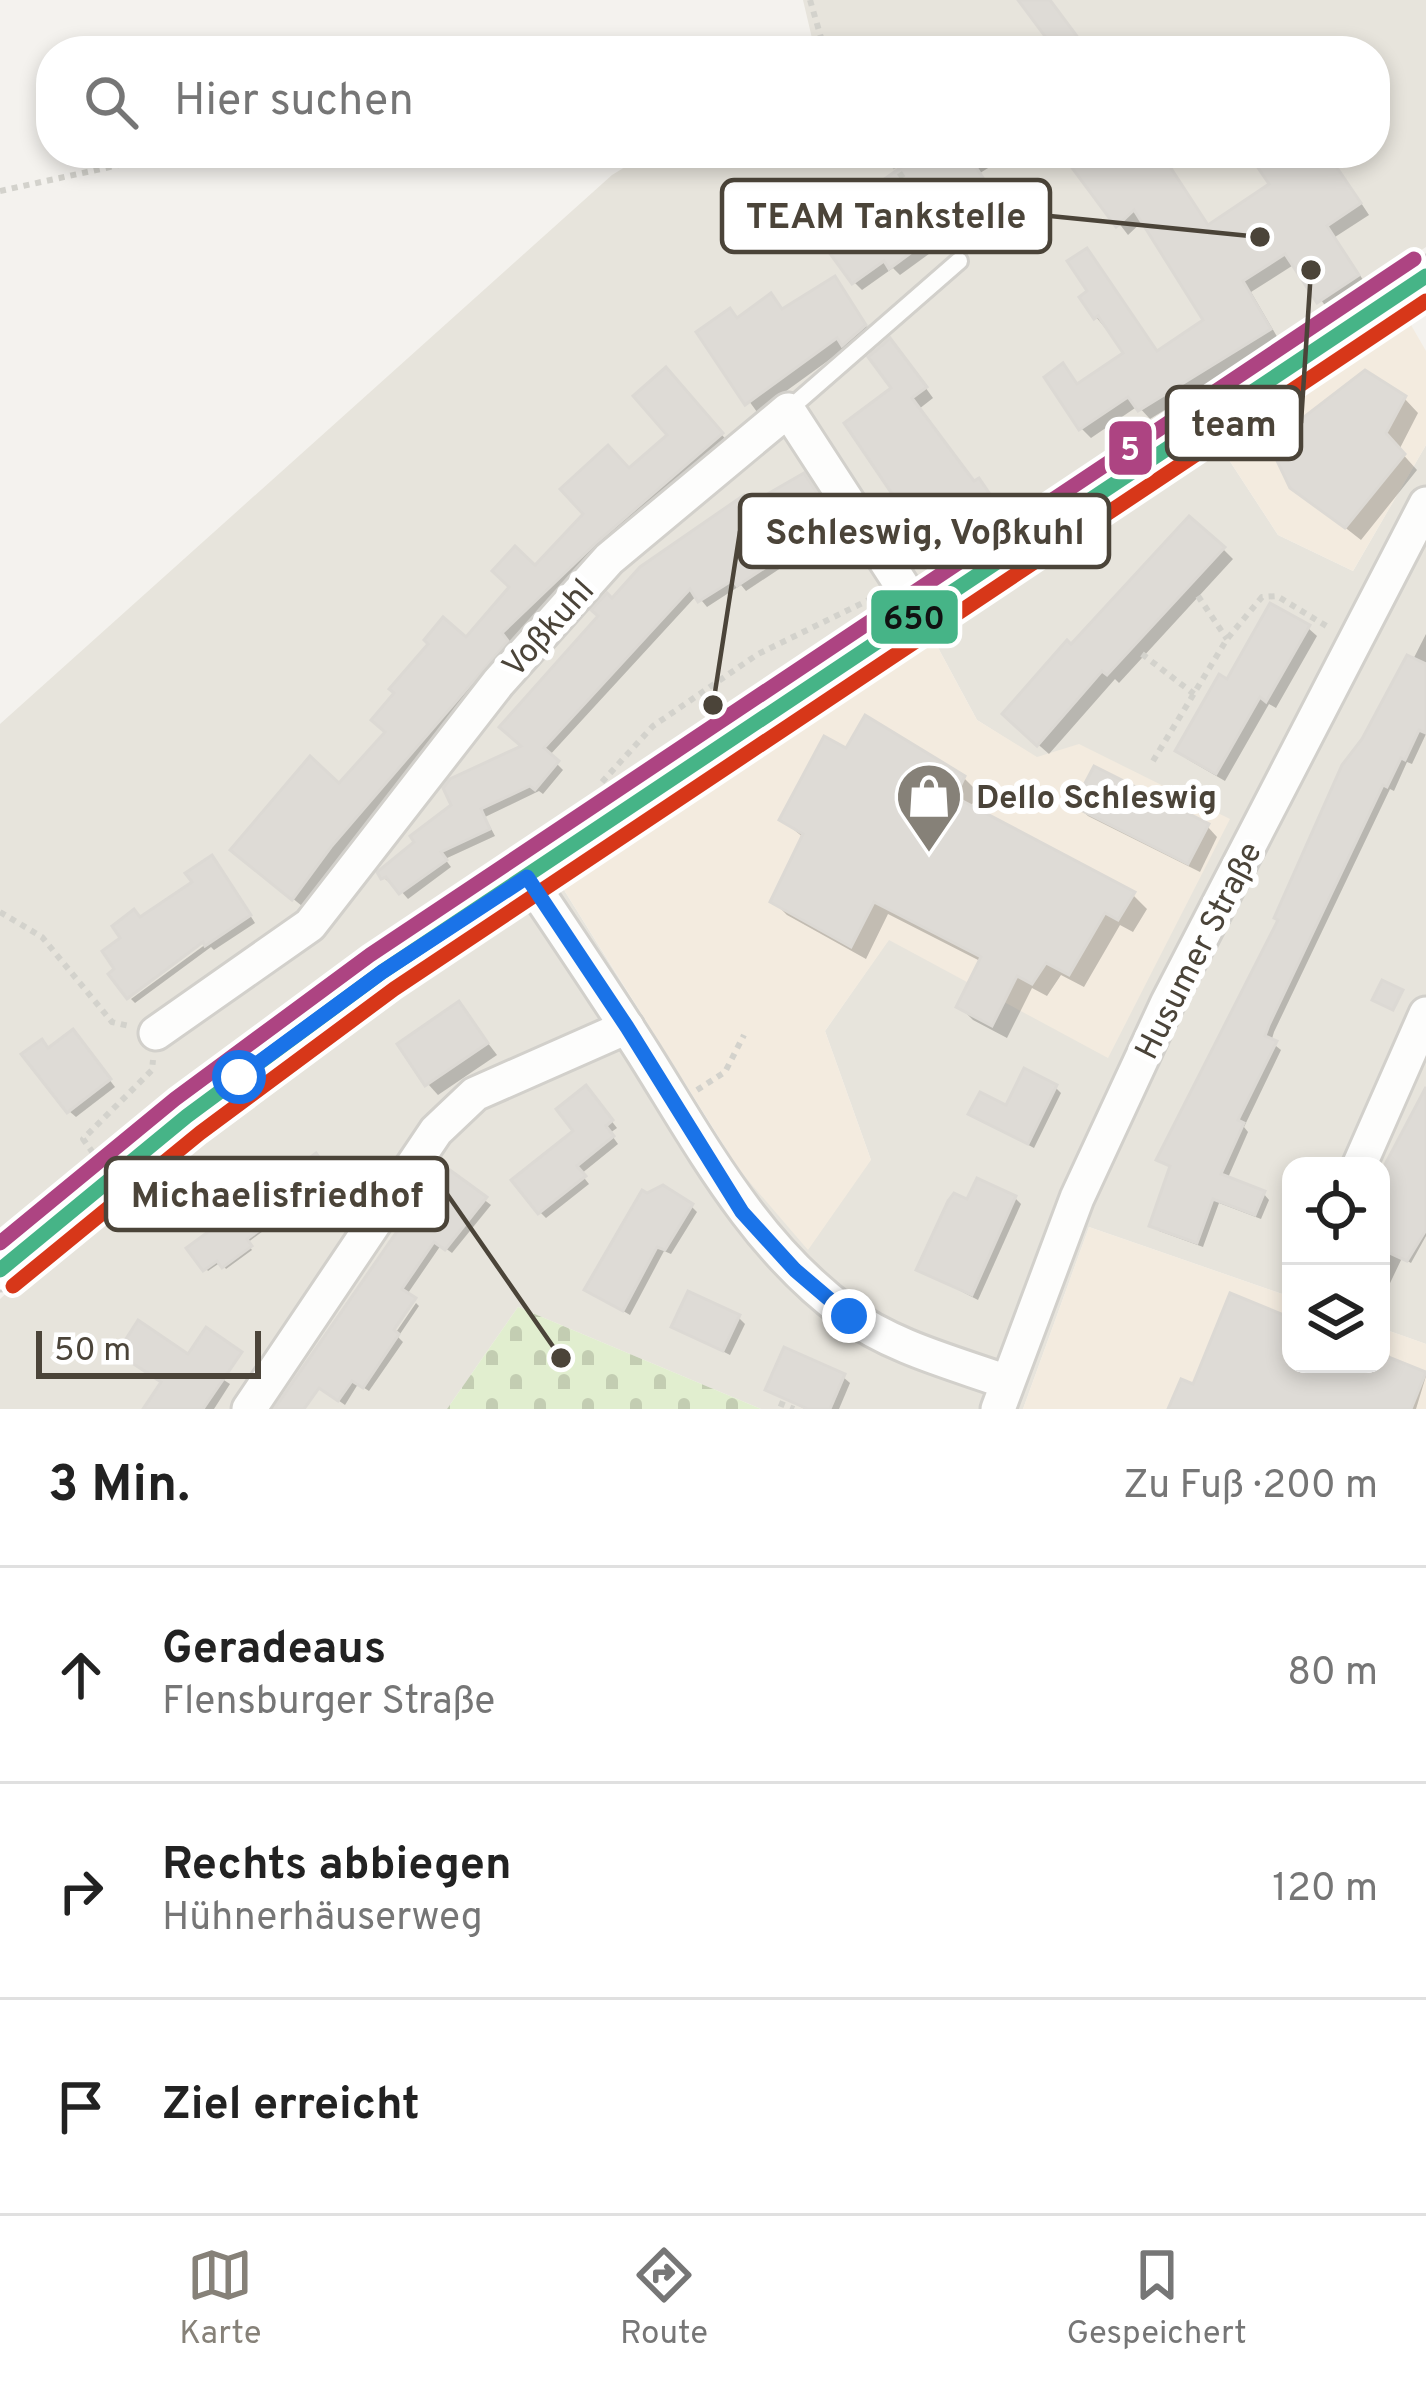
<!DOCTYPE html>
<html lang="de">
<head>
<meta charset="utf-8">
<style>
	body { margin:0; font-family:Overpass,sans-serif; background:#f2f2f2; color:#222 }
	.controls { position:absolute; right:36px; bottom:36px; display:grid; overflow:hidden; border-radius:24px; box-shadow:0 6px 18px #0003 }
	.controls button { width:108px; height:108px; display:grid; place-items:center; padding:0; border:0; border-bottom:3px solid #e0e0e0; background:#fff; color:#222; font:60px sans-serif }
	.scale { position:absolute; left:36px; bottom:30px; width:225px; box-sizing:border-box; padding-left:12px; border:6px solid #4b4439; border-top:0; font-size:33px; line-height:42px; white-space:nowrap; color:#4b4439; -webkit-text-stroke:9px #fff; paint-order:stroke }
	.stop { position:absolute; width:36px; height:36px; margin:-27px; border:9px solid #1a73e8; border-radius:50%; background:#fff }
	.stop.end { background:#1a73e8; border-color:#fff; box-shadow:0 3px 12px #0008 }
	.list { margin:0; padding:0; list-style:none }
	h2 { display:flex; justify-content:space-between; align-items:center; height:156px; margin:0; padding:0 48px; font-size:51px }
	h2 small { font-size:39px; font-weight:400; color:#767676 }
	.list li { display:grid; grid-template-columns:78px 1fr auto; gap:36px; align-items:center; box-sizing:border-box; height:216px; padding:0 48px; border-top:3px solid #e0e0e0 }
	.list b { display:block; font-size:45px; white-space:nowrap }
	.list p { margin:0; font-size:39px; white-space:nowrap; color:#767676 }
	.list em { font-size:39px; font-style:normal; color:#767676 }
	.icon { flex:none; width:66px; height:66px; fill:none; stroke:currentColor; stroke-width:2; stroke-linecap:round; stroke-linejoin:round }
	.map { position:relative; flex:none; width:1426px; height:1409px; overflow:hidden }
	.search { position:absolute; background:#fff; box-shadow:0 6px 18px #0003; left:36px; right:36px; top:36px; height:132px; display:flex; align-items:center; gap:30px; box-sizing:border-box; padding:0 42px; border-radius:48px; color:#767676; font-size:45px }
	.sheet { height:804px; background:#fff }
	nav { display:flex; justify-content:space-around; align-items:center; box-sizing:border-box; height:168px; border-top:3px solid #e0e0e0; background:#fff; font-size:33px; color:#767676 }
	nav a { display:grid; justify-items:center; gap:6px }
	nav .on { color:#868178 }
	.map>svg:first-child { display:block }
	.residential { fill:#e7e4dc }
	.commercial { fill:#f3ebdf }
	.cemetery { fill:url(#cemetery-stones) }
	.shadow { fill:#0003 }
	.building { fill:#dedbd6; stroke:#dcd9d4; stroke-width:3 }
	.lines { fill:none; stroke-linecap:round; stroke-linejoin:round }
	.service-casing { stroke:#d2d0cb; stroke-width:22 }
	.minor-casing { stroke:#d2d0cb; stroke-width:39 }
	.tertiary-casing { stroke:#d2d0cb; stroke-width:45 }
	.path { stroke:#d3d2cc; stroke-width:6; stroke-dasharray:6 6; stroke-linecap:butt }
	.service { stroke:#fdfdfc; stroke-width:16 }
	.minor { stroke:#fdfdfc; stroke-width:33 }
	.tertiary { stroke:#fdfdfc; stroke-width:39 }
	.bus-1-casing { stroke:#fff; stroke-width:24 }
	.bus-2-casing { stroke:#fff; stroke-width:24 }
	.bus-3-casing { stroke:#fff; stroke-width:24 }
	.bus-1 { stroke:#46b487; stroke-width:15 }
	.bus-2 { stroke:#d73719; stroke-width:15 }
	.bus-3 { stroke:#ad4482; stroke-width:15 }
	.route { stroke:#1a73e8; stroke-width:15 }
	.labels { text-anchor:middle; stroke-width:12; stroke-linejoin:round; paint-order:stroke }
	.street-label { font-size:33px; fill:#4b4439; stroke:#fff }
	.poi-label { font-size:33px; font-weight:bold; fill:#4b4439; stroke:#fff; text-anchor:start }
	.leader { fill:none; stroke:#4b4439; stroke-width:4.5 }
	.callout-dot { fill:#4b4439; stroke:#fff; stroke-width:4.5 }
	.callout { fill:#fff; stroke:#4b4439; stroke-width:4.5 }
	.callout-label { font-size:36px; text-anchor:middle; font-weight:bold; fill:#4b4439 }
	.line-badge { stroke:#fff; stroke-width:4.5 }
	.badge-label { font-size:33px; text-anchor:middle; font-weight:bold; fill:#fff }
	.pale-badge-label { font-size:33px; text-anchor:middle; font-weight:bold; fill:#111 }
</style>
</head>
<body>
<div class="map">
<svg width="1426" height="1409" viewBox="0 0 1426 1409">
	<defs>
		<pattern id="cemetery-stones" width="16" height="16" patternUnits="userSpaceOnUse" patternTransform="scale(3)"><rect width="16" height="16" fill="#e1eecf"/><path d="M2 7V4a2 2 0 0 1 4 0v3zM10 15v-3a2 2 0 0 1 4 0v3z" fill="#c3cdb2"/></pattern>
	</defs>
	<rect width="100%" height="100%" fill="#f4f2ee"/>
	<!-- residential -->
	<g class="residential">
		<path d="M803,0H1426V247L934,572L360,962L0,1234V724L612,175L648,153H1375V51H815Z"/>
		<path d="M1218,443L1278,535L1353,571L1426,445V1344L1381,1328V1166H1291V1297L1089,1227L1023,1409H761L518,1307L447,1409H0V1299L136,1174L362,1002L559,882L739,1171L871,1160L825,1031L889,939L1037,758L977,720L929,631Z"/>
	</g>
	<!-- commercial -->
	<g class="commercial">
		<path d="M1407,318L1426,351V445L1353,571L1278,535L1218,443Z"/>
		<path d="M929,631L977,720L1037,757L1079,744L1230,819L1108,1058L889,940L825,1031L871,1160L808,1250L740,1171L559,882Z"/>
		<path d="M1089,1227L1291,1297V1364H1381V1328L1426,1344V1409H1023Z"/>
	</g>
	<!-- cemetery -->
	<path class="cemetery" d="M518,1307L761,1409H447Z"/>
	<!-- shadow -->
	<g class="shadow">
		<path d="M925,153H986L993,165L980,173L1010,219L984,236L967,214L926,242L933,251L900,275L893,268L862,290L854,282Z"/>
		<path d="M1065,153H1160L1210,227L1273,185L1265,153H1340L1332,159L1369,215L1335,237L1367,286L1329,311L1295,264L1251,292L1279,340L1150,419L1138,406L1091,438L1081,428L1063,367L1079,387L1127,354L1096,317L1087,252L1159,353L1207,321L1144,220L1128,235Z"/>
		<path d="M835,280L873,336L853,353L847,347L757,412L700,333L784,312Z"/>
		<path d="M899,351L933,398L919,409L975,484L979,481L988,490L1005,516L965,542L956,533L935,548L927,539L895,389Z"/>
		<path d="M674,380L729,443L604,551L508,643L514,651L340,856L302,906L243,858L340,787L466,641L629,472L671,435Z"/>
		<path d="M1404,398L1418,413L1399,450L1417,470L1361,540L1292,486Z"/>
		<path d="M810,483L836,524L819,533L831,554L811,565L802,554L746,591L741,585L707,607L697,595L549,756L563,770L543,794L539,791L485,817L495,836L445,859L451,867L408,899L394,883L391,884L384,878L525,747L612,602L752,507Z"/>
		<path d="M1223,549L1233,559L1119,683L1115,679L1049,754L1016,725L1071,648Z"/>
		<path d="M1308,628L1317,636L1276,708L1269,704L1225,781L1187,759L1179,751L1228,683Z"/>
		<path d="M1426,634V734L1412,764L1407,762L1394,791L1390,789L1274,1032L1271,1042L1281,1050L1244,1127L1248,1132L1227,1180L1263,1193L1269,1200L1261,1219L1219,1203L1203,1247L1159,1231L1152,1225L1172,1168L1159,1159Z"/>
		<path d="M847,752L964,778L978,792L970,809L1133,895L1147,909L1133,932L1120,925L1084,987L1061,975L1047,996L1032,988L1007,1038L973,1020L959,1006L982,962L888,914L866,959L787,915L773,901L804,838L782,820Z"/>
		<path d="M1077,806L1207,826L1217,837L1200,872L1088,816Z"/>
		<path d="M218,865L255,923L214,950L211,947L135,1003L131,999L217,936L141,920Z"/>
		<path d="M459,1005L497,1055L438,1095L428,1084Z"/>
		<path d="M79,1040L115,1087L76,1117L69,1111L49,1051Z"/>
		<path d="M1055,1087L1061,1093L1034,1148L972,1114L1007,1109Z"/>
		<path d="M1426,1094V1236L1411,1263L1402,1258L1381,1302V1180Z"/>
		<path d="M592,1096L617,1128L610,1133L618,1144L581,1174L589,1184L546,1218L540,1212Z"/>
		<path d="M316,1157L338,1187L302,1213L297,1206L247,1243L252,1250L226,1269L221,1262L208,1271L190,1249Z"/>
		<path d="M444,1169L491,1205L452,1253L441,1245L406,1296L383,1341L388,1344L416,1303L419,1306L398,1337L403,1342L369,1391L358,1384L345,1405L308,1379Z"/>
		<path d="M1015,1198L1021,1204L978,1300L920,1270L969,1203Z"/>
		<path d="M691,1206L697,1212L671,1254L664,1251L630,1315L588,1290Z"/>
		<path d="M1291,1312V1364H1381V1357L1426,1376L1416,1409H1172L1288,1320Z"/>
		<path d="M738,1317L745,1324L730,1355L674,1326Z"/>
		<path d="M139,1325L230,1384L214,1409H147L164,1383Z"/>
		<path d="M843,1377L850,1383L839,1409H805L768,1390Z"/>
	</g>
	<!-- building -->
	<g class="building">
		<path d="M1018,0H1050L1088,51H1056Z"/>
		<path d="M921,153H967L1003,209L973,229L958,207L920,232L927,241L889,269L884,261L852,284L813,230Z"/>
		<path d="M1061,153H1161L1208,225L1269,184L1248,153H1327L1361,203L1327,226L1359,275L1317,303L1285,254L1243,281L1271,329L1138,411L1128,397L1079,430L1044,377L1063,363L1077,384L1123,353L1098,316L1094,319L1079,297L1087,291L1067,261L1087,248L1157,351L1203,320L1134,210L1116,227Z"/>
		<path d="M835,276L866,325L842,346L837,338L745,405L696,332L730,308L737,318L771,293L782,309Z"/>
		<path d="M890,338L927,387L912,398L974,481L979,478L998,506L954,535L947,525L924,541L844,423L891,388L868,357Z"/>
		<path d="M666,367L723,433L596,543L502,633L508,641L331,847L292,900L230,850L310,756L339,783L385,732L371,720L394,693L389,689L428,644L424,640L443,617L466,637L509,587L492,571L515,546L535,565L583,514L560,489L608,445L629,468L667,435L633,396Z"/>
		<path d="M1365,370L1406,396L1386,433L1405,454L1345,528L1290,488L1269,444Z"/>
		<path d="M804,473L832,516L815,526L827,547L802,560L795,548L737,586L733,580L698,602L690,589L544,748L559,761L535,790L530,786L481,809L490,829L441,852L447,860L399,894L386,877L381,879L377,872L414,842L410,836L451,805L443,788L450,779L521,746L499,727L598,616L591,610L607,593L612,598L640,567L744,495L750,504Z"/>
		<path d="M1189,516L1225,547L1107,675L1102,671L1037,746L1002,714L1067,640L1071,644Z"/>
		<path d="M1270,603L1310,625L1266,702L1260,697L1216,774L1175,751L1219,674L1227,679Z"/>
		<path d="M1407,655L1426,664V733L1419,730L1405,760L1401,758L1387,787L1383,785L1269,1025L1265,1036L1277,1041L1238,1120L1244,1123L1221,1174L1265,1191L1255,1215L1213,1199L1197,1243L1149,1226L1170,1166L1156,1160L1278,920L1274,918L1342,765L1362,739Z"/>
		<path d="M865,715L965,776L955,797L1135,892L1118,920L1105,913L1069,975L1046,963L1032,984L1017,976L992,1026L956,1007L981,957L874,902L851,947L770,902L803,834L779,820L824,736L846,748Z"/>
		<path d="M1094,766L1209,824L1188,864L1073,806Z"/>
		<path d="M212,855L251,915L205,946L203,942L127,999L108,974L114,969L102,951L120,938L112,926L134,909L140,917L192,882L185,873Z"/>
		<path d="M1382,980L1403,990L1393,1010L1372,1000Z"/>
		<path d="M459,1001L488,1043L425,1086L397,1044Z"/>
		<path d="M73,1029L111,1079L67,1113L21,1054L42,1039L48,1048Z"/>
		<path d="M1024,1068L1057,1085L1028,1144L968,1114L980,1092L1006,1105Z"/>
		<path d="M586,1085L613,1120L606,1126L614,1136L577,1166L586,1176L538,1214L511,1180L573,1131L556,1109Z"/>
		<path d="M1426,1087V1230L1407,1261L1381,1249V1172Z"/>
		<path d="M316,1153L338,1183L298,1213L293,1206L247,1239L252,1246L222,1268L217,1261L203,1271L186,1248Z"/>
		<path d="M443,1165L487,1197L445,1250L434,1242L402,1289L416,1298L394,1330L399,1334L363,1388L352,1381L338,1401L319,1388L304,1409H274Z"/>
		<path d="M977,1178L1016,1196L972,1295L916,1270L948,1201L954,1193L967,1199Z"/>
		<path d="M663,1185L693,1204L665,1250L657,1247L623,1311L584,1290L642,1190L647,1193Z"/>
		<path d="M688,1291L740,1315L723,1351L671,1327Z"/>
		<path d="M1230,1293L1291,1318V1364H1381V1354L1426,1372L1411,1409H1168L1181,1379L1193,1384Z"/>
		<path d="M138,1320L188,1354L206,1327L242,1352L203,1409H143L161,1382L117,1353Z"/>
		<path d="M784,1347L845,1374L830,1409H808L765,1390Z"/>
	</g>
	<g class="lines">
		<!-- service casing -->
		<g class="service-casing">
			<path id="service" d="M788,410L959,261"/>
		</g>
		<!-- minor casing -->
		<g class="minor-casing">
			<g id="minor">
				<path d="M527,877C566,935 606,994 644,1054C703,1148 755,1246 846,1313C892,1347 954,1363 1007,1382"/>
				<path d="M156,1033L310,925L498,683L609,559L788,410L921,615"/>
				<path d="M1359,1166L1426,1014"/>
				<path d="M249,1409L436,1131L475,1094L627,1027"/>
				<path d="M998,1409L1077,1198L1168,1002L1426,504"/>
			</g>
		</g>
		<!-- tertiary casing -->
		<g class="tertiary-casing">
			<path id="tertiary" d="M0,1270L187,1116L382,972L1426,276"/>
		</g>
		<!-- path -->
		<g class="path">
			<path d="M810,0L825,51"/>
			<path d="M886,153L947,243"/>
			<path d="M0,191L174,153"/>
			<path d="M1198,596L1227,639"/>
			<path d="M1142,654L1194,694"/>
			<path d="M1153,761L1227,639L1262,597L1277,596L1328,627"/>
			<path d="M602,782L653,726L758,654L877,596"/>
			<path d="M0,912L42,937L112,1022L129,1026"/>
			<path d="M697,1090L725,1072L744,1035"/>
			<path d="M93,1153L83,1139L152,1070L153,1060"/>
			<path d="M779,1403L794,1409"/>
		</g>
		<!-- service -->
		<use href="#service" class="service"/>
		<!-- minor -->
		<use href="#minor" class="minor"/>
		<!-- tertiary -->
		<use href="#tertiary" class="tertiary"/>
		<!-- bus-1 casing -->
		<g class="bus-1-casing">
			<path id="bus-1" d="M0,1270L187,1116L382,972L1426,276"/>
		</g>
		<!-- bus-2 casing -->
		<g class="bus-2-casing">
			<path id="bus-2" d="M13,1286L200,1133L394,989L1426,301"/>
		</g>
		<!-- bus-3 casing -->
		<g class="bus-3-casing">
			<path id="bus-3" d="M0,1243L175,1099L370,955L1414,259"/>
		</g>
		<!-- bus-1 -->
		<use href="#bus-1" class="bus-1"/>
		<!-- bus-2 -->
		<use href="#bus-2" class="bus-2"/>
		<!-- bus-3 -->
		<use href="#bus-3" class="bus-3"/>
	</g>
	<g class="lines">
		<!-- route -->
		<path class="route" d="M239,1077L382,972L527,877L627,1027L742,1212L795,1270L849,1316"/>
	</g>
	<!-- icons -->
	<defs>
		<g id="shop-pin" transform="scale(3.45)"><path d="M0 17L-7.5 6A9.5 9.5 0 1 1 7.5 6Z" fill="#868178" stroke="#fff"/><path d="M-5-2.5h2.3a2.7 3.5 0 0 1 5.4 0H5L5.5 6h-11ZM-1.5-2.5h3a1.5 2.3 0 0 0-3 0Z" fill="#fff"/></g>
	</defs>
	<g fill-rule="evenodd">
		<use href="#shop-pin" x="929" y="796"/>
	</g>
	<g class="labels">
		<!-- street labels -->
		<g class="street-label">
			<text transform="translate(547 627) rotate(-48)" y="12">Voßkuhl</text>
			<text transform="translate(1197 950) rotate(-63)" y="12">Husumer Straße</text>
		</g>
		<!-- poi labels -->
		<g class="poi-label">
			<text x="976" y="808">Dello Schleswig</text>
		</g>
	</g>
	<!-- callouts -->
	<path class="leader" d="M1260 237L1050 216M1311 270L1301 423M713 705L740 531M561 1358L447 1194"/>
	<g class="callout-dot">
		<circle cx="1260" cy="237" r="12"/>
		<circle cx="1311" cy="270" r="12"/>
		<circle cx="713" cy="705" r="12"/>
		<circle cx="561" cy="1358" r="12"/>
	</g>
	<g class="callout">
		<rect x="722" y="180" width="328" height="72" rx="12"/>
		<rect x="1167" y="387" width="134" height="72" rx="12"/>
		<rect x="740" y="495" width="369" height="72" rx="12"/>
		<rect x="106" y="1158" width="341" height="72" rx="12"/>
	</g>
	<g class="callout-label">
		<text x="886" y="228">TEAM Tankstelle</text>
		<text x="1234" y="436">team</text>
		<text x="925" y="544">Schleswig, Voßkuhl</text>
		<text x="277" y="1207">Michaelisfriedhof</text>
	</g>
	<g class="line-badge">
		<rect x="1107" y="419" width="47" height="58" rx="12" fill="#ad4482"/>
		<rect x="869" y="588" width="91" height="58" rx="12" fill="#46b487"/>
	</g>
	<g class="badge-label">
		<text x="1130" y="460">5</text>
	</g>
	<g class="pale-badge-label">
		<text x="914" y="629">650</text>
	</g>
</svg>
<div class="controls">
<button><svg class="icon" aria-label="locate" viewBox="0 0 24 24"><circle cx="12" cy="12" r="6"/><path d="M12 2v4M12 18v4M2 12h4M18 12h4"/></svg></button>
<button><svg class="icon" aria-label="layers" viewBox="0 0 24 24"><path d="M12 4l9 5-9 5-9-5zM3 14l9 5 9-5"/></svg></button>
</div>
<div class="scale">50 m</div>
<div class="stop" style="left:239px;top:1077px"></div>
<div class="stop end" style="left:849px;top:1316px"></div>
<div class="search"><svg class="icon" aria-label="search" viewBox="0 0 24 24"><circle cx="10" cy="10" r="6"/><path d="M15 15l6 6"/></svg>Hier suchen</div>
</div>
<section class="sheet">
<h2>3 Min.<small>Zu Fuß · 200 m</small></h2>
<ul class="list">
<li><svg class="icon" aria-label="ahead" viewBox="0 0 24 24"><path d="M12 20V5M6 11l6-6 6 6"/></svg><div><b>Geradeaus</b><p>Flensburger Straße</p></div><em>80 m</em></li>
<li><svg class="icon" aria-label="right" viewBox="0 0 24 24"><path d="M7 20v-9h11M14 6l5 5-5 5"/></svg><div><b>Rechts abbiegen</b><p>Hühnerhäuserweg</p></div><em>120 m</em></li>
<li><svg class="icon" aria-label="arrive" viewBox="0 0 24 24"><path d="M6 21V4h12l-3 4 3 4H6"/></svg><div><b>Ziel erreicht</b></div></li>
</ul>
</section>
<nav>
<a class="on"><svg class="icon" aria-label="map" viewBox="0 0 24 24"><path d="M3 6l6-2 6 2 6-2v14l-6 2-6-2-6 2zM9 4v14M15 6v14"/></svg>Karte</a>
<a><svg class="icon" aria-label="directions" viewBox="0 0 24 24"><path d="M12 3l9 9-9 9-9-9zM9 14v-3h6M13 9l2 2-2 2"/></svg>Route</a>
<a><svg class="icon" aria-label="saved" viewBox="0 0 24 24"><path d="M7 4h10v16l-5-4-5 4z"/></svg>Gespeichert</a>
</nav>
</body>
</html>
